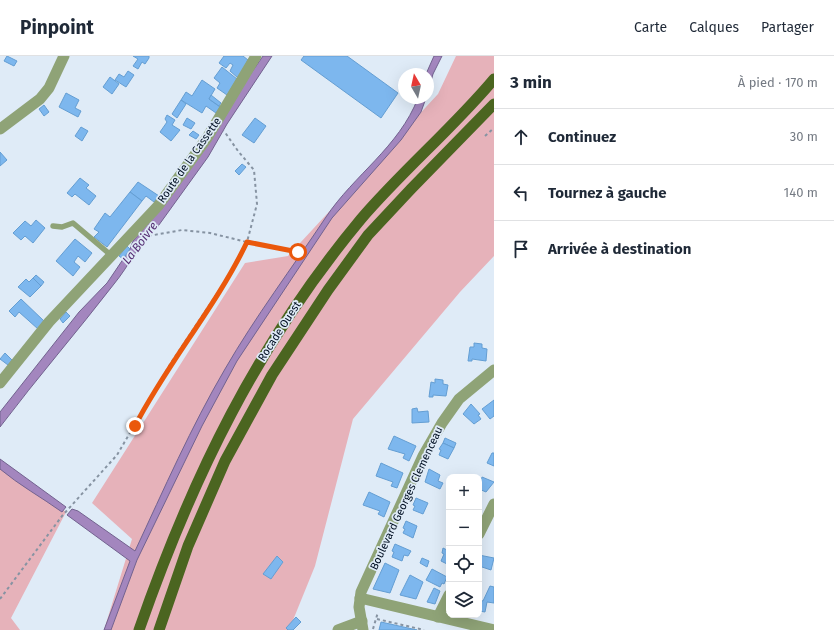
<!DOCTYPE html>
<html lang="fr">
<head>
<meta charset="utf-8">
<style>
	body { margin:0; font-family:"Fira Sans",sans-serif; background:#f6f6f7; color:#1f2937 }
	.controls { position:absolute; right:12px; bottom:12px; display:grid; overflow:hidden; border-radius:8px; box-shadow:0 4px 16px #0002 }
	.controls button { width:36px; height:36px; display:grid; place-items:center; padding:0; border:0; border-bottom:1px solid #e0e1e3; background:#fff; color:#1f2937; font:20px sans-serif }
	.compass { position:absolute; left:398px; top:12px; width:36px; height:36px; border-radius:50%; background:#fff; box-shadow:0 4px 16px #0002; rotate:351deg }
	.stop { position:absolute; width:12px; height:12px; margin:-9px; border:3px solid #ea580c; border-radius:50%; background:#fff }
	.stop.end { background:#ea580c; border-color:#fff; box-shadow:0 1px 4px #0008 }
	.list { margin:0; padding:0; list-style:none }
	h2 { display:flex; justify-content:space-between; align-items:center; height:52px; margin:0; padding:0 16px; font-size:17px }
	h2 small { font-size:13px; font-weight:400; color:#747a83 }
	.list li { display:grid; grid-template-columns:26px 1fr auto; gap:12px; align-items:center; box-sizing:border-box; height:56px; padding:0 16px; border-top:1px solid #e0e1e3 }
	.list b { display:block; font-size:15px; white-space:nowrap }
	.list em { font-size:13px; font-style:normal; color:#747a83 }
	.icon { flex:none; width:22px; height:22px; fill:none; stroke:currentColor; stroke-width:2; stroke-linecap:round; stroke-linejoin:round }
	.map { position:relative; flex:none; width:494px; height:574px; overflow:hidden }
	header { display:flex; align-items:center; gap:24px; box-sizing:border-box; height:56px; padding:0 20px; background:#fff; border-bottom:1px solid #e0e1e3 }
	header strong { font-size:19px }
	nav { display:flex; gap:22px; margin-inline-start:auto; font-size:14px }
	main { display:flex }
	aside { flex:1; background:#fff }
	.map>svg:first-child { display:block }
	.green { fill:#e6b2ba }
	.water { fill:#a386be; stroke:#72628f }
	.building { fill:#7db7ee; stroke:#649ed3 }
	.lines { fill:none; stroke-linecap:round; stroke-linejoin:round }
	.path { stroke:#8693a2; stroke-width:2; stroke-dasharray:3 3; stroke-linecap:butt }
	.service { stroke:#8fa377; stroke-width:5.5 }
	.minor { stroke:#8fa377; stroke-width:11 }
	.tertiary { stroke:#8fa377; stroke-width:11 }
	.primary { stroke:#4b6520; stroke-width:11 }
	.route { stroke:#ea580c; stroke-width:5 }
	.labels { text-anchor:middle; stroke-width:3.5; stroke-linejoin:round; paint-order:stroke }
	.street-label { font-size:11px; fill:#000f22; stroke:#dfebf7 }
	.water-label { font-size:12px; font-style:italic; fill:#562f74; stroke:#dfebf7 }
</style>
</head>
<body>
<header>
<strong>Pinpoint</strong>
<nav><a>Carte</a><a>Calques</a><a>Partager</a></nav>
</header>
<main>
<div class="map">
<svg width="494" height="574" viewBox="0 0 494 574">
	<rect width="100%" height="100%" fill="#dfebf7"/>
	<!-- green -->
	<g class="green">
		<path d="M456,0H494V200L460,236L353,363L315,510L289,574H104L132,483L92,447L245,207L288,200L438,38Z"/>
		<path d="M0,406L66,456L11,562L20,574H0Z"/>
	</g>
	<!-- water -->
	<g class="water">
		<path d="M263,0H272L227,68L208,101L156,173C138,188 129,210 114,228C77,276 37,322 0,371V356L79,256L107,227L130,193L133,185L141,176Z"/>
		<path d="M434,0H442L433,18L428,36V18H426Z"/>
		<path d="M418,42H426L421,56L401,84L332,162L237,305L202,370L137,504L111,574H104L130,505L67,459L72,453L78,455L135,495C164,433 191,371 225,313C255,261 292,212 326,161C354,119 399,91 418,42Z"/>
		<path d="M0,403L66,451L62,456C41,441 19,429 0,413Z"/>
	</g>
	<!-- building -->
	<g class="building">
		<path d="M7,0L17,5L14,10L4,5Z"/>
		<path d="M133,0H149V2L145,8L142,6L138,13L133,10L138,3Z"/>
		<path d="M224,0H243L248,4L238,22L230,15L233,9L230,7L226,12L219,7Z"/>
		<path d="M304,0H347L398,37L381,62L301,4Z"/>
		<path d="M222,11L237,23L227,39L217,32L220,27L214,22Z"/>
		<path d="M128,15L134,19L126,31L115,24L119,18L124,21Z"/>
		<path d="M110,21L119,28L112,38L103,31Z"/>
		<path d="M202,24L215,33L209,43L220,51L216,57L206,50L202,57L181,44L186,36L192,40Z"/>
		<path d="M66,37L79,44L75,52L81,55L78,61L59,51Z"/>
		<path d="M211,39L221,47L219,50L209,43Z"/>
		<path d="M181,44L186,48L177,62L172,58Z"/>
		<path d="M44,49L49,56L44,60L39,53Z"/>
		<path d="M167,59L175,64L172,69L180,74L171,85L160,76L167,66L165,63Z"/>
		<path d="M187,62L195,67L191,73L183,69Z"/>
		<path d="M255,62L266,70L254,87L242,79Z"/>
		<path d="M81,71L88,75L82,85L75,80Z"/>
		<path d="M193,75L199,79L196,83L189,79Z"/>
		<path d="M0,96L7,104L0,110Z"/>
		<path d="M242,108L246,111L239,119L235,115Z"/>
		<path d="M80,122L89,129L86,132L96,140L89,149L75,138L72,141L67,137Z"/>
		<path d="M138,126L159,140L154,146L146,140L142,145L130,136Z"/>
		<path d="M130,136L142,145L107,191L94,181L99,176L94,173L105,157L110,161Z"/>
		<path d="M36,164L45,172L33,187L25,180L21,184L13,177L25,165L31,170Z"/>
		<path d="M75,183L92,197L85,206L78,200L74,206L80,211L73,220L56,205Z"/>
		<path d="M127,190L130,193L123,203L119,200Z"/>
		<path d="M36,219L44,226L41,230L33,222Z"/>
		<path d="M33,222L41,230L30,241L18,231L26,223L29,226Z"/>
		<path d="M21,243L44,265L38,273L19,256L15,261L9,255Z"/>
		<path d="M66,256L70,260L63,267L60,263Z"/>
		<path d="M474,287L482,288V292L487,293L486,305L472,303V305H468L470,291H474Z"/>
		<path d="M5,297L12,304L8,309L0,303Z"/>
		<path d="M435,323L443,324V328L448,329L446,340L433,339V341H429L431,326L435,327Z"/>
		<path d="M494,344V360L490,363L482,353Z"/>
		<path d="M471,348L480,358L478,359L481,363L474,368L463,358Z"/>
		<path d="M417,352L418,356L428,355L429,366L412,367V353Z"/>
		<path d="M394,380L416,390L409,405L403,402L405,398L388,393Z"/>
		<path d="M445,382L456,387L454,392L443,387Z"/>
		<path d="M443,387L454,392L448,403L439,399L441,394L439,393Z"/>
		<path d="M492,397H494V410L487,407Z"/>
		<path d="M381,407L403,417L397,432L391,430L393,426L376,420Z"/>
		<path d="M429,413L440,419L438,425L443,427L440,433L425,426Z"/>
		<path d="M482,421L494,426L486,436L479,433Z"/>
		<path d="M369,436L390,446L384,461L378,458L380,455L363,449Z"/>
		<path d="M416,442L428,447L423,458L413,454L415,450L413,449Z"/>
		<path d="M406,465L417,470L413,482L403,477L405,473L403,472Z"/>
		<path d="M395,488L411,495L408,500L404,499L402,505L392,501L394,496L392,495Z"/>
		<path d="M443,492L449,495V509L441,505L444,498L442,497Z"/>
		<path d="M479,499L494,502L491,514L479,510Z"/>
		<path d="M277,500L283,506L271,523L263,518Z"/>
		<path d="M422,502L429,505L427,511L420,507Z"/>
		<path d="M385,507L399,514L390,537L373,533Z"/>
		<path d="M432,513L447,521L444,528L442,527L440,531L426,524Z"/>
		<path d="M410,519L423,526L416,543L400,539Z"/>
		<path d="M490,530L494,531V547L487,546L485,556L479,555V544L483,545Z"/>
		<path d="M434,532L440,535L435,548L427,546Z"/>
		<path d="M296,561L301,566L293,574H288L286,572Z"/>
		<path d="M381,566L417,574H379Z"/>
	</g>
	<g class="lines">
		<!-- path -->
		<g class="path">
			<path d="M485,80L494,72"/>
			<path d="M143,181L182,174L210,177L263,190L299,196"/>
			<path d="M0,543L62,460L117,399L169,310L230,218L247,186L257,148L254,114L238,95L224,75"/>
			<path d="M377,563L424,574"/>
			<path d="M373,573L378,556"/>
		</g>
		<!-- service -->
		<path class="service" d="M53,170L62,171L73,167L112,200"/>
		<!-- minor -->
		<g class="minor">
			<path d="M0,73L40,43L49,32L64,0"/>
			<path d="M479,478L494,448"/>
			<path d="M360,542L494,574"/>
			<path d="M438,561L449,539"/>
			<path d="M338,574L362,565"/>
			<path d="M363,574L359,551L361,536L423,400L442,367L459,343L494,314"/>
		</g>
		<!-- tertiary -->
		<path class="tertiary" d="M0,327L49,266L158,150L207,82L256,0"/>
		<!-- primary -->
		<g class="primary">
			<path d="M139,574C192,422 257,288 361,163C403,114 453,72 494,23"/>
			<path d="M159,574L188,490L225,405L272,319L328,234L368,179L411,133L494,48"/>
		</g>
	</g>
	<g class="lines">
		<!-- route -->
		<path class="route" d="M135,370C168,306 216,251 247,186L298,196"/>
	</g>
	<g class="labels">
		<!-- street labels -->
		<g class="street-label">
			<text transform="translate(189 104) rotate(-55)" y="4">Route de la Cassette</text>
			<text transform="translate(279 275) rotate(-57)" y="4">Rocade Ouest</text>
			<text transform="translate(406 442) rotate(-65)" y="4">Boulevard Georges Clemenceau</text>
		</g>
		<!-- water labels -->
		<g class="water-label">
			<text transform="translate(140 187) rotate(-53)" y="4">La Boivre</text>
		</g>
	</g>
</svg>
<div class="controls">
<button>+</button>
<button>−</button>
<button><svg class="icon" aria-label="locate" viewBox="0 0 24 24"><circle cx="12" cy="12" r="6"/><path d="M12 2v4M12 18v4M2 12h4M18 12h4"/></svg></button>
<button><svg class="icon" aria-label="layers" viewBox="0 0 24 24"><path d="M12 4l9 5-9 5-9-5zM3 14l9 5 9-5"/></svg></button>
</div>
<svg class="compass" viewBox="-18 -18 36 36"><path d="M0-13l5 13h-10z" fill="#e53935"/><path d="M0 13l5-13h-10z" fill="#747a83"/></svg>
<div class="stop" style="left:298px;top:196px"></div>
<div class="stop end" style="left:135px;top:370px"></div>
</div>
<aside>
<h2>3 min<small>À pied · 170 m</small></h2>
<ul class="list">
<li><svg class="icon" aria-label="ahead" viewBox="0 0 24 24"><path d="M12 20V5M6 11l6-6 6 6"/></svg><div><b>Continuez</b></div><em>30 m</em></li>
<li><svg class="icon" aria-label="left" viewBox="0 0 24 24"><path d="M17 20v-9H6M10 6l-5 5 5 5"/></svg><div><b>Tournez à gauche</b></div><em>140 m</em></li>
<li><svg class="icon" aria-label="arrive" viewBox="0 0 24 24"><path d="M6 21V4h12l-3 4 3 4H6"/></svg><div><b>Arrivée à destination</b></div></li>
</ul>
</aside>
</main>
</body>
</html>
